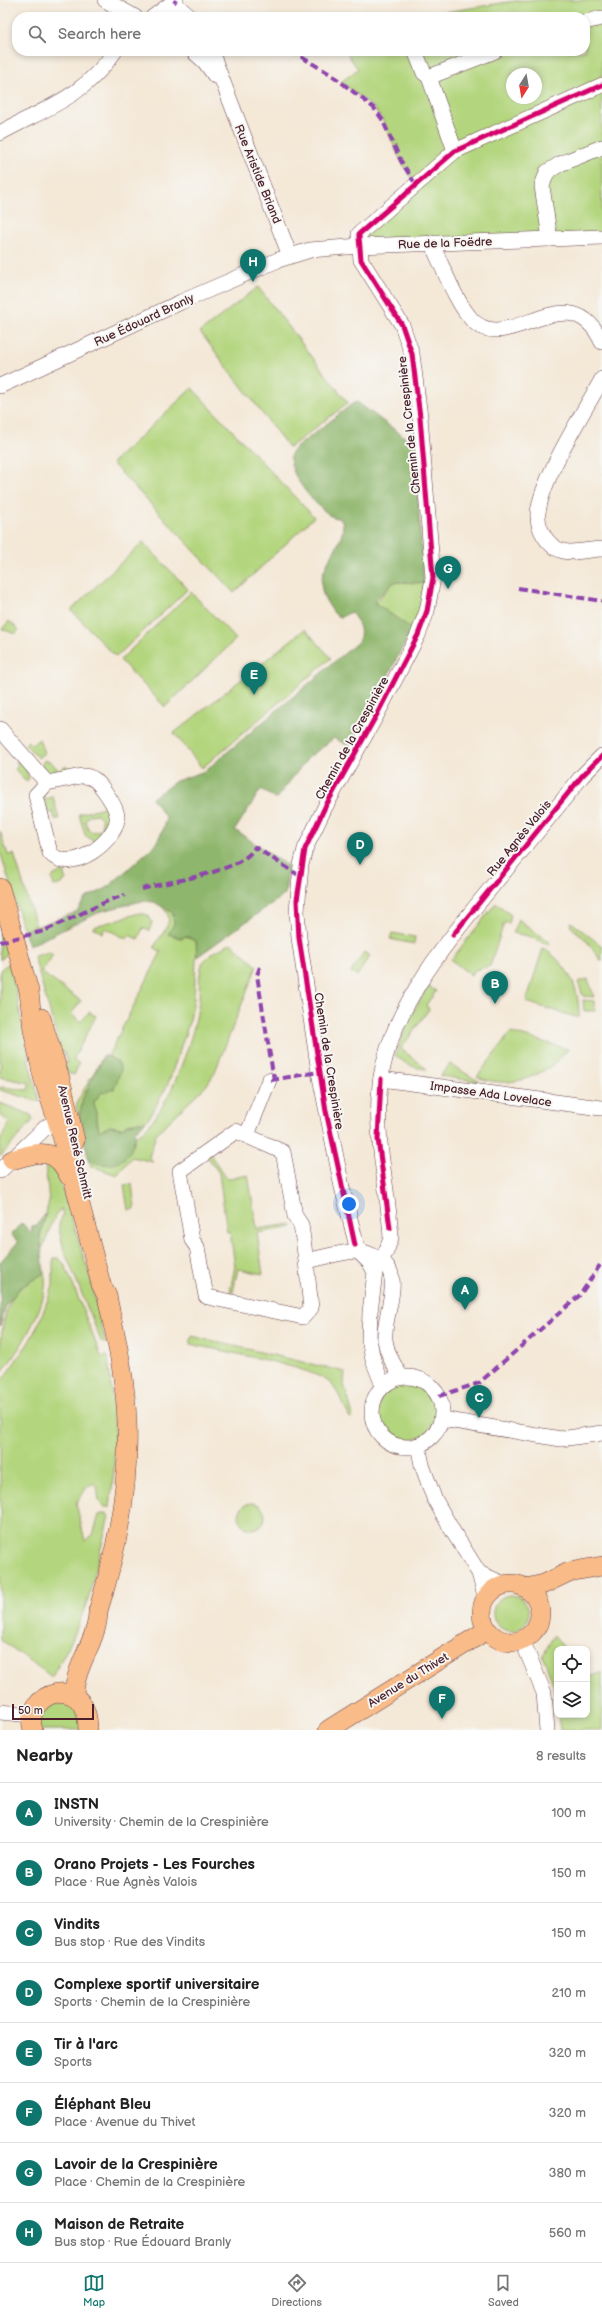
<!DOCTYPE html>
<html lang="en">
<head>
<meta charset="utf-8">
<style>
	body { margin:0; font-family:"Balsamiq Sans",sans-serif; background:#f2f2f2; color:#222 }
	.controls { position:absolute; right:12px; bottom:12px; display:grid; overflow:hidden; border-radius:8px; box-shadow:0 2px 6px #0003 }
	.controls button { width:36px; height:36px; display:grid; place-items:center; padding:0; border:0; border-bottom:1px solid #e0e0e0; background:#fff; color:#222; font:20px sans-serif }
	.compass { position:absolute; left:506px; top:68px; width:36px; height:36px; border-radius:50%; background:#fff; box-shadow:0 2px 6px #0003; rotate:191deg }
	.scale { position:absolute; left:12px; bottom:10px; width:82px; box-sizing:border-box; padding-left:4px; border:2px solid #4a1f2b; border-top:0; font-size:11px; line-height:14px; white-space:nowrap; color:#4a1f2b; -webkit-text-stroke:3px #f6f6f2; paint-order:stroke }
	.you { position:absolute; left:349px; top:1204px; width:14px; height:14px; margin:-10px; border:3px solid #fff; border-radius:50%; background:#1a73e8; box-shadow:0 0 0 6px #1a73e833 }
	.badge { display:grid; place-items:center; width:26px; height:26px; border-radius:50%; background:#0f766e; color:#fff; font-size:13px; font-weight:700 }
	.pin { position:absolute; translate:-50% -33px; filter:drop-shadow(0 1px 2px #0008) }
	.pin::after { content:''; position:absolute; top:21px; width:14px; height:12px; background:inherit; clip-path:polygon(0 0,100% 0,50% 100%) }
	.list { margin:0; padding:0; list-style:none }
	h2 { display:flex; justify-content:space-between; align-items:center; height:52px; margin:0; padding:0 16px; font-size:17px }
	h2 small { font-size:13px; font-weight:400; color:#767676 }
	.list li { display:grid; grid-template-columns:26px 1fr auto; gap:12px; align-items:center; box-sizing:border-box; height:60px; padding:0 16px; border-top:1px solid #e0e0e0 }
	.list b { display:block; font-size:15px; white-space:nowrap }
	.list p { margin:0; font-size:13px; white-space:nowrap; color:#767676 }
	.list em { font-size:13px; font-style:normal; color:#767676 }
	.icon { flex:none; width:22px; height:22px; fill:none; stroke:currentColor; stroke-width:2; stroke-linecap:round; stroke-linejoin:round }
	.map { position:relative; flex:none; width:602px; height:1730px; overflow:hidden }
	.search { position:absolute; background:#fff; box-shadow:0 2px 6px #0003; left:12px; right:12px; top:12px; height:44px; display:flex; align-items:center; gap:10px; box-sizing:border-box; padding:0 14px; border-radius:16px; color:#767676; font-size:15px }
	.sheet { height:532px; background:#fff }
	nav { display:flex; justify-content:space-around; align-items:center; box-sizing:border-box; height:56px; border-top:1px solid #e0e0e0; background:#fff; font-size:11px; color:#767676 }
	nav a { display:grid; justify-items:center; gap:2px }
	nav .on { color:#0f766e }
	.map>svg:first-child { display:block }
	.green { fill:#b3d57d; stroke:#7e7a54; fill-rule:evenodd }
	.forest { fill:#8eb66c; stroke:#6c6a4c }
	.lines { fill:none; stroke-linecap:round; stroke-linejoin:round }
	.minor-casing { stroke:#643d45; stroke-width:16 }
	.major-casing { stroke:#643d45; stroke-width:20 }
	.minor { stroke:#fff; stroke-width:15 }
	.major { stroke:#f9bc89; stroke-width:19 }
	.quiet { stroke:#8e44ad; stroke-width:4; stroke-dasharray:8 4; stroke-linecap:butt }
	.cycleway-casing { stroke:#f6f6f2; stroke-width:8 }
	.cycleway { stroke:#d6006c; stroke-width:5 }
	.labels { text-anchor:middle; stroke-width:4; stroke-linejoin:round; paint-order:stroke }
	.street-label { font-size:12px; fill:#4a1f2b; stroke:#f6f6f2 }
</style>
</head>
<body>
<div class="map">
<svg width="602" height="1730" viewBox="0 0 602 1730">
	<rect width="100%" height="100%" fill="#f6f6f2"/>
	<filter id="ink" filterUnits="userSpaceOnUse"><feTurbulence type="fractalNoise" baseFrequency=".025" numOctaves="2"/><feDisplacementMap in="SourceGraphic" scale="8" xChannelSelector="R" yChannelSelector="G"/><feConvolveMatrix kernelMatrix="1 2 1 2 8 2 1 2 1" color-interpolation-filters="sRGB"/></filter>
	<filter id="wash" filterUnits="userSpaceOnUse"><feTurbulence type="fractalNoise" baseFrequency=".012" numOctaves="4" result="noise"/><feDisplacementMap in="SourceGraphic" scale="16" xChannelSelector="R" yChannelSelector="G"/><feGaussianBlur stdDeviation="0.9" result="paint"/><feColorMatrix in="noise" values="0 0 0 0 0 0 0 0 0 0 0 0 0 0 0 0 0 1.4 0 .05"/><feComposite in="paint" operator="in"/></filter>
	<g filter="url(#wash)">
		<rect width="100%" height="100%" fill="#f4e8d7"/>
		<!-- green -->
		<g class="green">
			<path d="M521,0H602V237L373,246L359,237L416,185L401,161L382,119L374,108L341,82L358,69L345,51H585V17H413ZM512,74H536V98H512Z"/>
			<path d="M258,287L348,403L289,448L200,332Z"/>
			<path d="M192,388L314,517L234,593L112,463Z"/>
			<path d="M143,542L188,589L116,657L71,610Z"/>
			<path d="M394,582L424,583L422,603L412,629L375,603Z"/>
			<path d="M191,592L236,639L165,707L120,660Z"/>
			<path d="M9,621L19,630L15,634L2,629Z"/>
			<path d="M305,629L331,658L202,768L174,733Z"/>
			<path d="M39,739L44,753L38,758L25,744L28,741L32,745Z"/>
			<path d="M19,759L22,761L29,777L28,780L25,781L15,769L18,766L16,762Z"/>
			<path d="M44,760L51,762L59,771L66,765L69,768L68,775L52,779L41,767Z"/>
			<path d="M43,795L46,799L53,797L59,819H55L53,812L48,813Z"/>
			<path d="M102,799C107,810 112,819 106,830L102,827V819L97,814L90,815L85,821L89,830L93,832L99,830L103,834L95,842L85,835L79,814L104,807Z"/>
			<path d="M0,831L8,855L14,854L36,926L24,931L0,851Z"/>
			<path d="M64,871L66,879L62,884L54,886L52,879L54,875Z"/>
			<path d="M496,903L511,915L509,923H504L490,966L475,970L471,975L451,960Z"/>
			<path d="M162,907C176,911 178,922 168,934L180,938L186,936L197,942L194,998L190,1020L168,1084L149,1118L146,1121L127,1124L122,1128L113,1127L99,1131L94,1102L118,1062L108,1056L161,952L154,947C161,933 178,921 162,907Z"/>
			<path d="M139,913L148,915L152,922L149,931L143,928L138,939L129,935L127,939L105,928L102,933L93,927Z"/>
			<path d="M518,919L550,943L549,945L528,936L513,933Z"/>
			<path d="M571,922L602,946V962L586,940L570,926Z"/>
			<path d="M0,927L7,954L0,960Z"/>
			<path d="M392,933L415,937L414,944L390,939Z"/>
			<path d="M231,943L257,966L214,1074L206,1086L156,1134L149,1157L153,1162L132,1157L117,1175L91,1166L89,1160C106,1168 119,1166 129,1150C133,1145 135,1141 135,1136C165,1123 194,1038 198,1007C201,992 197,976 203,962L211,954Z"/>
			<path d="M543,948C568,964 580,988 579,1018L526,1002Z"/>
			<path d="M49,952L53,955L41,972L81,1001L71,1014L81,1022L89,1012L96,1016L73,1060L79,1064L74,1075L68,1073L64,1064L67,1063L64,1052H61L34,956Z"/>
			<path d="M364,952L370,956L357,976L351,972Z"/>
			<path d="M9,963L16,991L30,1067L40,1102L0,1090V1087L28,1090L30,1083L0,1077V970Z"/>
			<path d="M588,979L594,997L583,996L578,982Z"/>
			<path d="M428,986L436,991L426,1005L429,1009L401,1049L427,1069C412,1068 406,1064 395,1055L410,1018Z"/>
			<path d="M583,1000L594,1001L595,1011H584Z"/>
			<path d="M511,1032L513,1033L568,1049C547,1077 510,1090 477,1077Z"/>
			<path d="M104,1055L83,1098L79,1118L76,1107L78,1100Z"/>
			<path d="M450,1064L480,1082L440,1076Z"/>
			<path d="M0,1103L31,1115L33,1120L0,1157V1140L10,1122L0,1116Z"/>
			<path d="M210,1154L227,1179L248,1175L257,1229L291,1224L293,1227L257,1233L263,1274L238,1269L233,1292L230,1291L235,1266L230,1232H227L219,1173L207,1156Z"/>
			<path d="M45,1163L52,1164L61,1185L90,1277L106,1344L101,1341L64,1250L59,1230V1224L63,1215L61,1208L53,1221L42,1249L40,1236L49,1201Z"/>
			<path d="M132,1184L135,1209L128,1210L124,1185Z"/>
			<path d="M54,1258H59L66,1267L101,1356L103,1358L105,1355L108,1358L115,1424L114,1470L110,1507H104L99,1501L97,1486L93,1483L86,1488L76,1503L85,1541L93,1535L99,1515L106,1513L109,1516L88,1600L72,1640L52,1677L0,1639V1383L29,1342L40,1321L53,1285V1262Z"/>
			<path d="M44,1273C53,1298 17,1355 0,1374C0,1345 0,1309 20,1288C27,1282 36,1278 44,1273Z"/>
			<path d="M192,1336L345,1372L344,1384L353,1416L350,1418C344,1407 339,1392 330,1383C314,1367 217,1350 190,1344Z"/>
			<circle cx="407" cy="1411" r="29"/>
			<circle cx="252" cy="1516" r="13"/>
			<circle cx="511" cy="1613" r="18"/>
			<path d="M554,1635L565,1649H557V1706L553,1684L543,1655Z"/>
			<path d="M602,1672V1730H560L558,1715H587V1676L589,1677Z"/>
			<path d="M72,1702L83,1730H39L38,1718L47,1703Z"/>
		</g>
		<!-- forest -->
		<g class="forest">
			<path d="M357,402L414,444L424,583L394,582L376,599L375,603L412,629L351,747L334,738L308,758L276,799L261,789L235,830L288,866L285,894L197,957L196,941L186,936L181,938L168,934L174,924L173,913L154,902L142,901L102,911L29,946L24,931L77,912L86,898L107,888L155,845L164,828L166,818L152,798L176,781L205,771L358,642C364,630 358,622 351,612L341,617C335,616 333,612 330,607C303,571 350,548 342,520C339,517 335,519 331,516C314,504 291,478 290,457L293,450L351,405Z"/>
			<path d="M104,1055L118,1062L121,1070L114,1089L101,1093L94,1102L99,1131L110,1126L122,1128L127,1124L146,1121L135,1131C135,1159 114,1172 89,1160L79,1118L83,1098Z"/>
			<path d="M46,1213L40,1236L44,1273L20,1288L6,1305L0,1326V1262L18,1242L11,1234L22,1223L31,1233L32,1226L37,1225Z"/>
		</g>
	</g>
	<g filter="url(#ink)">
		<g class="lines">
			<!-- minor casing -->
			<g class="minor-casing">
				<g id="minor">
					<path d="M105,0L135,17"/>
					<path d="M174,3L190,17"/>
					<path d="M153,17L176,0"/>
					<path d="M585,22L602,18"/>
					<path d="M193,51L205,62L215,76"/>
					<path d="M211,51L290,256"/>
					<path d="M415,51L424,73L429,77L455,151"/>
					<path d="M429,77L495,51"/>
					<path d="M0,133C47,107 83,98 115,51"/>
					<path d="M550,239L542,186L547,172L560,164L602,147"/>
					<path d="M431,243C443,266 455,302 473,321C509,356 569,272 602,342"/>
					<path d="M602,379C584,412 542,477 538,513C537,528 547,547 563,551C571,554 593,549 602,549"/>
					<path d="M0,386L181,302L278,260L310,250L359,246L602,237"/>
					<path d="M0,729L47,783"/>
					<path d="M81,776C92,775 97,781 103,789C109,797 116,807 117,816C120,838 71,877 50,853L36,795L47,783Z"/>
					<path d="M381,1079L601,1108"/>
					<path d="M247,1135L269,1080"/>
					<path d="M0,1171L46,1127L67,1118"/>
					<path d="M306,1261L311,1308L303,1317L208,1297L206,1296L197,1247L192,1240L180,1171L236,1131L283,1152L295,1216L301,1225L306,1261C322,1258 340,1252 357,1251C365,1251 371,1255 377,1258C408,1274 382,1314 385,1340C387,1354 394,1365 401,1377"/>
					<path d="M374,1268L386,1252L391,1238C388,1184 374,1140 380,1084C389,1009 448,941 494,884C524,848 553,813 582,776L602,756"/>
					<circle cx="407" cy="1412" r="35"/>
					<path d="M383,1386L373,1360L369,1339L370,1312L375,1272L370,1263L358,1251L342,1187L319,1072L299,938L297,911L301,865L305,849L325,807L376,716L418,635L427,611L433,578L420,417L412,354L402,325L361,260L359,237V234L455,151L602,85"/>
					<path d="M442,1419L561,1439L602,1433"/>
					<path d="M418,1445L422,1465L434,1498L452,1530L479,1573L504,1584"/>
					<path d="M479,1573L484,1592V1601"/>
					<path d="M522,1640L544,1693L547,1730"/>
					<path d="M0,1712L32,1715"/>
				</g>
			</g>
			<!-- major casing -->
			<g class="major-casing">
				<g id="major">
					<path d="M0,888L29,991L33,1030L43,1077L62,1136L101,1284L107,1296C113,1326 121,1356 124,1386C134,1462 121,1538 98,1611C98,1641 74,1665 74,1696"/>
					<path d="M41,1018L60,1078L75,1140"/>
					<path d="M12,1160C38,1152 56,1146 69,1176"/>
					<circle cx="511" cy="1613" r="29"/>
					<path d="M527,1588L544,1584L569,1572L602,1566"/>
					<path d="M33,1730C21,1693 88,1669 88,1730"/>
					<path d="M328,1730L487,1630"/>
				</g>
			</g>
			<!-- minor -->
			<use href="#minor" class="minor"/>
			<!-- major -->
			<use href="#major" class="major"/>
			<!-- quiet -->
			<g class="quiet">
				<path d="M174,3L176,0"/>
				<path d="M220,17L226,14L232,17"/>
				<path d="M291,51L332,75L374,108L382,119L401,161L416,185"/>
				<path d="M518,588L602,601"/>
				<path d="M142,889C168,881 242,873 255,847L300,876"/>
				<path d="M0,942L44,931L110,900L125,895"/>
				<path d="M260,967L257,975L274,1080"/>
				<path d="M271,1080L319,1072"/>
				<path d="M439,1396L479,1383L580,1295L602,1262"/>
			</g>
			<!-- cycleway casing -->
			<g class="cycleway-casing">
				<g id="cycleway">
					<path d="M453,935L582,776L602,756"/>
					<path d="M381,1079L378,1139L390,1228"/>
					<path d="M355,1245L326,1111L299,938L297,900L305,849L325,807L376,716L418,635L427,611L433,578L420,417L412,354L402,325L361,260L359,237V234L455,151L602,85"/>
				</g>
			</g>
			<!-- cycleway -->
			<use href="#cycleway" class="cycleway"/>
		</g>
	</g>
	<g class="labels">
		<!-- street labels -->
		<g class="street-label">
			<text transform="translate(258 174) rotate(68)" y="4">Rue Aristide Briand</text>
			<text transform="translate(445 243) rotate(-2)" y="4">Rue de la Foëdre</text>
			<text transform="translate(144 320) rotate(-25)" y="4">Rue Édouard Branly</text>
			<text transform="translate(409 425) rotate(-96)" y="4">Chemin de la Crespinière</text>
			<text transform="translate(352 738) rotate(-61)" y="4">Chemin de la Crespinière</text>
			<text transform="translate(519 838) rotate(-51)" y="4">Rue Agnès Valois</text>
			<text transform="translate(329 1061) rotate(81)" y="4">Chemin de la Crespinière</text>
			<text transform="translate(491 1094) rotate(8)" y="4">Impasse Ada Lovelace</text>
			<text transform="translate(75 1142) rotate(77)" y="4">Avenue René Schmitt</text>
			<text transform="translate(408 1680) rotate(-32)" y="4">Avenue du Thivet</text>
		</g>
	</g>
</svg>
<div class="controls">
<button><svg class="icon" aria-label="locate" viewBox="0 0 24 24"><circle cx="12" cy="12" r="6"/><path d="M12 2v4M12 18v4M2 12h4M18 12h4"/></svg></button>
<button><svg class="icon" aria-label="layers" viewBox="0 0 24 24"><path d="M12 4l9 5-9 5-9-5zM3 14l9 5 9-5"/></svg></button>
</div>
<svg class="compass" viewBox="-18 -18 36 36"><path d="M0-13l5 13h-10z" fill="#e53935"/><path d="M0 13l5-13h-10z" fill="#767676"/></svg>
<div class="scale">50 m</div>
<div class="you"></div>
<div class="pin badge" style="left:465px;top:1310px">A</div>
<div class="pin badge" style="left:495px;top:1004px">B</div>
<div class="pin badge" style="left:479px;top:1418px">C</div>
<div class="pin badge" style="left:360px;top:865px">D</div>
<div class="pin badge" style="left:254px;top:695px">E</div>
<div class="pin badge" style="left:442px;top:1719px">F</div>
<div class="pin badge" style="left:448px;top:589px">G</div>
<div class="pin badge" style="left:253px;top:282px">H</div>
<div class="search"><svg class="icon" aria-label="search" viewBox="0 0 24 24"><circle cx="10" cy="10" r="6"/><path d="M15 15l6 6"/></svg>Search here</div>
</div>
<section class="sheet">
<h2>Nearby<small>8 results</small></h2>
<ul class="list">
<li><span class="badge">A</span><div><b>INSTN</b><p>University · Chemin de la Crespinière</p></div><em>100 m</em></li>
<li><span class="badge">B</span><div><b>Orano Projets - Les Fourches</b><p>Place · Rue Agnès Valois</p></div><em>150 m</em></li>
<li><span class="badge">C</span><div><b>Vindits</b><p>Bus stop · Rue des Vindits</p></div><em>150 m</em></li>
<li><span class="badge">D</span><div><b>Complexe sportif universitaire</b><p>Sports · Chemin de la Crespinière</p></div><em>210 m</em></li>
<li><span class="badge">E</span><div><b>Tir à l'arc</b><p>Sports</p></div><em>320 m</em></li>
<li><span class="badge">F</span><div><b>Éléphant Bleu</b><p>Place · Avenue du Thivet</p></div><em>320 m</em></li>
<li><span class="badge">G</span><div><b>Lavoir de la Crespinière</b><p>Place · Chemin de la Crespinière</p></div><em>380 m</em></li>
<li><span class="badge">H</span><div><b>Maison de Retraite</b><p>Bus stop · Rue Édouard Branly</p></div><em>560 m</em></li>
</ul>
</section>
<nav>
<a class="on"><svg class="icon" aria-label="map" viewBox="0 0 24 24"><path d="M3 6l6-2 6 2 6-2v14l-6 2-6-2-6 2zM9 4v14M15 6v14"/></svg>Map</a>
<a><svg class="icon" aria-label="directions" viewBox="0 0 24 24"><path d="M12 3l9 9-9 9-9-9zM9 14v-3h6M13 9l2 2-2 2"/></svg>Directions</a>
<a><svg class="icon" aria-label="saved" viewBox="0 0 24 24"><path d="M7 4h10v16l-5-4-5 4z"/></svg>Saved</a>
</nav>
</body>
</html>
